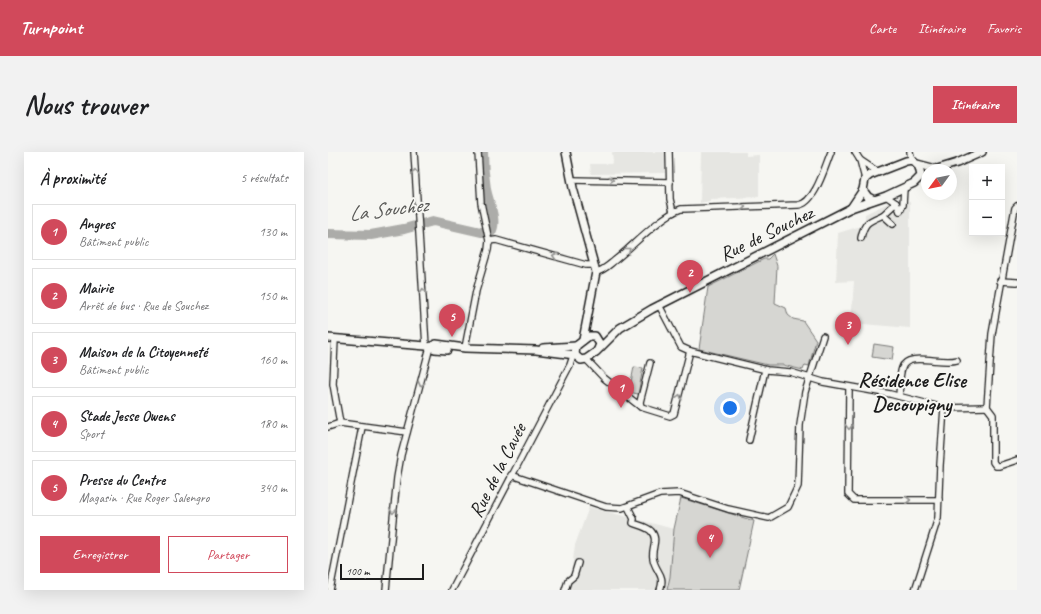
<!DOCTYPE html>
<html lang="fr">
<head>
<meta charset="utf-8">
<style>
	body { margin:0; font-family:Caveat,sans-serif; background:#f2f2f2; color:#202124 }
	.controls { position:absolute; right:12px; top:12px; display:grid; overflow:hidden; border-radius:0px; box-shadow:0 4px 16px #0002 }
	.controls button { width:36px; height:36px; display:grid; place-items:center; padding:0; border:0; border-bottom:1px solid #e0e0e0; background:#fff; color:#202124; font:20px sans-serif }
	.compass { position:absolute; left:593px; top:12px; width:36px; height:36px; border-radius:50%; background:#fff; box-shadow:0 4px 16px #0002; rotate:237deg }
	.scale { position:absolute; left:12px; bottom:10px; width:84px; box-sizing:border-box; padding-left:4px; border:2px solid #1c1c1c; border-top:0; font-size:11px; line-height:14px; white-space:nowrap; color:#1c1c1c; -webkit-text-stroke:3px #f6f6f2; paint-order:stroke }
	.you { position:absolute; left:402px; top:256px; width:14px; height:14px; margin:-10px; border:3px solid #fff; border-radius:50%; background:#1a73e8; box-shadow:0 0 0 6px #1a73e833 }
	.badge { display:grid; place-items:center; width:26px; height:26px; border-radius:50%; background:#d1495b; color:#fff; font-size:13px; font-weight:700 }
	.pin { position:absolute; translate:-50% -33px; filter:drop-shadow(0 1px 2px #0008) }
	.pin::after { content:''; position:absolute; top:21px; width:14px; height:12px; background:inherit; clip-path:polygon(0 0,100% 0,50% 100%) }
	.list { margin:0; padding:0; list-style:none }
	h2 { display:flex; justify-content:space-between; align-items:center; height:52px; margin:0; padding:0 16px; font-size:17px }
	h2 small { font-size:13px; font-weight:400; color:#757577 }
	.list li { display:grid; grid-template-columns:26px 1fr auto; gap:12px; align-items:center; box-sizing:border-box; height:56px; margin:0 8px 8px; padding:0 8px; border:1px solid #e0e0e0; border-radius:0px }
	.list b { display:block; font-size:15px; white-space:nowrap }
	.list p { margin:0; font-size:13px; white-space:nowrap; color:#757577 }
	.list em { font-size:13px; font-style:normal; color:#757577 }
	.actions { display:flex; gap:8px; padding:12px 16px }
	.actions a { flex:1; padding:9px 0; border:1px solid #d1495b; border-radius:0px; text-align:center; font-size:14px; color:#d1495b }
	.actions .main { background:#d1495b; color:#fff }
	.map { position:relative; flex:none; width:689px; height:438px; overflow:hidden; border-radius:0px }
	header { display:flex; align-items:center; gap:24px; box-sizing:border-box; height:56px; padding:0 20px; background:#d1495b; color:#fff }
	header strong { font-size:19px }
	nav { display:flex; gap:22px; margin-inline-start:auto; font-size:14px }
	.intro { display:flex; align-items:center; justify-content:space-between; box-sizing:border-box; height:96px; padding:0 24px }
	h1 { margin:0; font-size:28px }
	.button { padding:10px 18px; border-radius:0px; background:#d1495b; color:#fff; font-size:14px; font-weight:700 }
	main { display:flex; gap:24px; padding:0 24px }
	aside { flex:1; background:#fff; border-radius:0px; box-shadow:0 4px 16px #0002 }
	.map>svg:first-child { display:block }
	.built { fill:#e6e6e2 }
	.green { fill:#d6d6d2; stroke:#797977 }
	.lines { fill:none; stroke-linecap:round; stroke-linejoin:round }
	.river { stroke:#acaca9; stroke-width:10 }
	.minor-casing { stroke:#1c1c1c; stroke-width:8 }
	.major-casing { stroke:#1c1c1c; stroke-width:10 }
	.minor { stroke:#f6f6f2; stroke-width:5.5 }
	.major { stroke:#f6f6f2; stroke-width:7 }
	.oneway { stroke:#949492 }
	.labels { text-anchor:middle; stroke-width:4; stroke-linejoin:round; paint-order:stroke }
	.street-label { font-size:20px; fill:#1c1c1c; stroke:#f6f6f2 }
	.water-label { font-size:21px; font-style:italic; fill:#565654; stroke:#f6f6f2 }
	.neighbourhood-label { font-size:21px; font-weight:bold; fill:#1c1c1c; stroke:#f6f6f2 }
</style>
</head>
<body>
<header>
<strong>Turnpoint</strong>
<nav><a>Carte</a><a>Itinéraire</a><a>Favoris</a></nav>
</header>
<div class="intro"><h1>Nous trouver</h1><a class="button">Itinéraire</a></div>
<main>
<aside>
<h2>À proximité<small>5 résultats</small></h2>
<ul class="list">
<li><span class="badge">1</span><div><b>Angres</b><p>Bâtiment public</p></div><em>130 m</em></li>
<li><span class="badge">2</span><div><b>Mairie</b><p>Arrêt de bus · Rue de Souchez</p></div><em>150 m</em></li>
<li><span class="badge">3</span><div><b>Maison de la Citoyenneté</b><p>Bâtiment public</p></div><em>160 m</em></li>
<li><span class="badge">4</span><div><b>Stade Jesse Owens</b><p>Sport</p></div><em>180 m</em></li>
<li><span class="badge">5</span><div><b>Presse du Centre</b><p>Magasin · Rue Roger Salengro</p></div><em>340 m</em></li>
</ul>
<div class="actions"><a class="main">Enregistrer</a><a>Partager</a></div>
</aside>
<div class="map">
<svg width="689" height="438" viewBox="0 0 689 438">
	<rect width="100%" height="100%" fill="#f6f6f2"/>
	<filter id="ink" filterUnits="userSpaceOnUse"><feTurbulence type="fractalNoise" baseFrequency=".025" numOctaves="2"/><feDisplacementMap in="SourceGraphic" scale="8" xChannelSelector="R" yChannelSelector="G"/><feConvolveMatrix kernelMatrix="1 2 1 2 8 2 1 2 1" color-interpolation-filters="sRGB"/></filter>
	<g filter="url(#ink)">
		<!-- built -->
		<g class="built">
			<path d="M284,0H337V21L263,22L262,12H283L285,9Z"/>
			<path d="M373,0H418V4L431,3V45L382,47V49L372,51Z"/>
			<path d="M562,50L568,52L582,50V176L523,171L526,129L508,130L510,81L533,74L537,70V62Z"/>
			<path d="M261,355L346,377L342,425L339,438H234L239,423H243L247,393Z"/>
		</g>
		<!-- green -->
		<g class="green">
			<path d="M445,102L449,114L447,151L458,156L460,163L465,167L475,169L488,188L481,214L477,213L475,218L455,213H440L371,197L380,135L436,107H440Z"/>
			<path d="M546,192L566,195L564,208L544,205Z"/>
			<path d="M306,215L315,216L310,242L301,240Z"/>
			<path d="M353,346L426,369L411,438H339L342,425L346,377Z"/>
		</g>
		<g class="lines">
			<!-- river -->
			<path class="river" d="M0,82L43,83L76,77L105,69L153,80H163C170,69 160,49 158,37C156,25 155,13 155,0"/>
			<!-- minor casing -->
			<g class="minor-casing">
				<g id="minor">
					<path d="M86,0L98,194"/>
					<path d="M341,0L342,47L345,60"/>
					<path d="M527,0L532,8L537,27"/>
					<path d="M582,0L584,8"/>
					<path d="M532,8L550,20"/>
					<path d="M244,28L342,30"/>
					<path d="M558,44L568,51L572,59"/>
					<path d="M572,59L575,53L576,36"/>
					<path d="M555,63L568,51"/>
					<path d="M533,86C536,70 541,69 555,63L565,72"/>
					<path d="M161,89L168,88L258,113H265"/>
					<path d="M268,120C275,119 281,113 286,109C305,94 332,64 353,57L470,53C487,52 497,14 503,0"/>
					<path d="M672,129L689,130"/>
					<path d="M331,153L353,195L362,199L439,218L462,220L495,230L562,242L616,256L659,255"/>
					<path d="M7,187L5,232L12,271"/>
					<path d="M137,196L148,139L160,98L161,89L153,51L150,0"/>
					<path d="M258,207L276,226L313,255L342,264L346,262L362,199"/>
					<path d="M521,236L520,342L526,348H611"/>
					<path d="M571,244C572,235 571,224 574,216C579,199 614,213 629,208"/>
					<path d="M313,255L312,250L322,211"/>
					<path d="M659,255L664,182L687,56L689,54"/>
					<path d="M659,255L665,263V310L668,314H671L689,308"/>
					<path d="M0,275L12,271L79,280"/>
					<path d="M421,288L437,218"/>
					<path d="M183,323L278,355L294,356L332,342L351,341L400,357L441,366L460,355L470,334L472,273L477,240L495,184"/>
					<path d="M300,355L306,367L305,371C310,373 319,375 323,379C331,388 323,396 325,406C327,420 338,422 332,438"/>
					<path d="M2,438L34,275"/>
					<path d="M58,438L69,326L73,303L102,195"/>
					<path d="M124,438L242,213L245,204"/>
					<path d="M237,438L240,429L246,424L250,411"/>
					<path d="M587,438L610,366L612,313L616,256"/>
				</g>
			</g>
			<!-- major casing -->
			<g class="major-casing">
				<g id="major">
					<path d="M238,0L245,36L268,120L255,188"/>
					<path d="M589,12L608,17"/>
					<path d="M606,18L629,11L654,0"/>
					<path d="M523,56L535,38"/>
					<path d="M0,186L98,194L107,197L119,198"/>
					<path d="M102,195L108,192L137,196L208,198L247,203"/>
					<path d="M215,196L248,194"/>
					<path d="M247,203L253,208L258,207L268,200L292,176L324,157L523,56L558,44L586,31L593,24L591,15L584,8L578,9L542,23L537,27L535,38L540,45L546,48"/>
					<path d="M247,203L248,194L261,184H267L272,192L270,197"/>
				</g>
			</g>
			<!-- minor -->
			<use href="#minor" class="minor"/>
			<!-- major -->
			<use href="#major" class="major"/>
		</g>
		<!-- one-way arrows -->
		<defs><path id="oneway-chevron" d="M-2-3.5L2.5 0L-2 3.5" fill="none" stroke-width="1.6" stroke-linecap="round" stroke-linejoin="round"/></defs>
		<g class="oneway">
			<use href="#oneway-chevron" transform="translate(87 20) rotate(-94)"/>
			<use href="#oneway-chevron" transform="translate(283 28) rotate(1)"/>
			<use href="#oneway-chevron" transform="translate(415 55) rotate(-2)"/>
			<use href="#oneway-chevron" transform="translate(300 98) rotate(-39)"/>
			<use href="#oneway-chevron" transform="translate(227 104) rotate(-165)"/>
			<use href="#oneway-chevron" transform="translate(95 139) rotate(-94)"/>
			<use href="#oneway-chevron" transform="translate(93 232) rotate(105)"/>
			<use href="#oneway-chevron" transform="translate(351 245) rotate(-76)"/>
			<use href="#oneway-chevron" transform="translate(521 275) rotate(91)"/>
			<use href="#oneway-chevron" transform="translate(580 348)"/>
			<use href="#oneway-chevron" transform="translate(65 359) rotate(96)"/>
		</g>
	</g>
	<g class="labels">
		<!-- street labels -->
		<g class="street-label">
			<text transform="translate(438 81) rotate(-26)" y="7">Rue de Souchez</text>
			<text transform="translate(169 318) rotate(-63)" y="7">Rue de la Cavée</text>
		</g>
		<!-- water labels -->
		<g class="water-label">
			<text transform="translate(60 57) rotate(-7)" y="7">La Souchez</text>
		</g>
		<!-- neighbourhood labels -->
		<g class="neighbourhood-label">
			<text x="584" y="235">Résidence Elise<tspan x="584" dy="24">Decoupigny</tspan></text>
		</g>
	</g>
</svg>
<div class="controls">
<button>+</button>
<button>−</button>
</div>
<svg class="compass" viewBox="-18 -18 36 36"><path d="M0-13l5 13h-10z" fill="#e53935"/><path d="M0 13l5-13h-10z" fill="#757577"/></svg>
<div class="scale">100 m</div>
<div class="you"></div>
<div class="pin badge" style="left:293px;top:256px">1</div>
<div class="pin badge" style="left:362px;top:141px">2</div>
<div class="pin badge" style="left:520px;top:193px">3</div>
<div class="pin badge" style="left:382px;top:406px">4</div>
<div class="pin badge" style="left:124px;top:185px">5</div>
</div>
</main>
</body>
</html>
